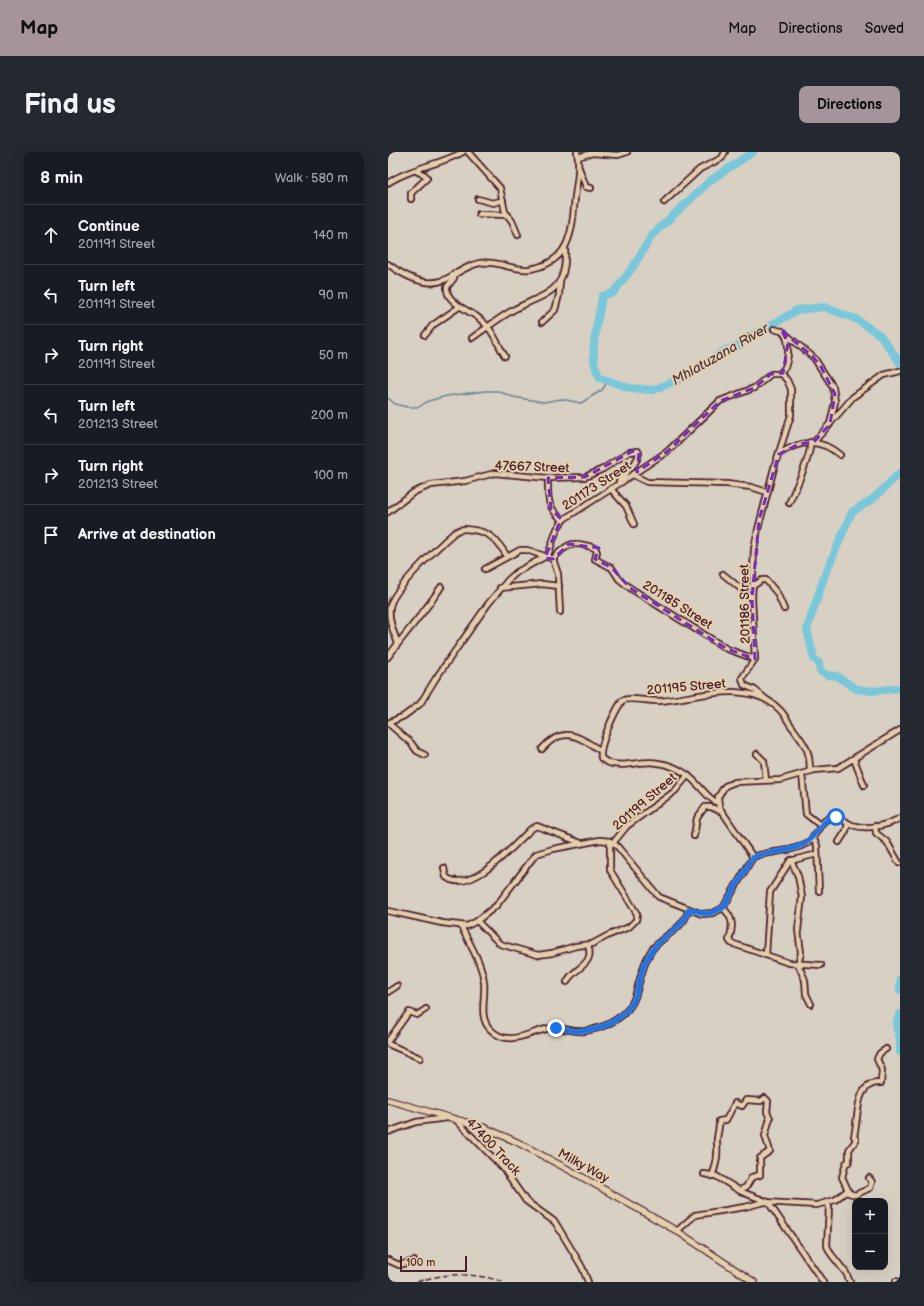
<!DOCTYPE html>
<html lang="en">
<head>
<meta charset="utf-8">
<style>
	body { margin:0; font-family:"Balsamiq Sans",sans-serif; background:#242831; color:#f1f3f6 }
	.controls { position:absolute; right:12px; bottom:12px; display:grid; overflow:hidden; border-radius:8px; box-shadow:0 4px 16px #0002 }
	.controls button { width:36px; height:36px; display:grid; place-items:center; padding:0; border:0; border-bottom:1px solid #363941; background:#171b24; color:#f1f3f6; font:20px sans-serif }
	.scale { position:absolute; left:12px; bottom:10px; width:67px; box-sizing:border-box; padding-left:4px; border:2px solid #4a1f2b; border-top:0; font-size:11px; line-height:14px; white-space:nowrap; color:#4a1f2b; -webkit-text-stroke:3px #e3cfae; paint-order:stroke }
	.stop { position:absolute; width:12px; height:12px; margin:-9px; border:3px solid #1a73e8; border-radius:50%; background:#fff }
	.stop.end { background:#1a73e8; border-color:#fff; box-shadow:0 1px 4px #0008 }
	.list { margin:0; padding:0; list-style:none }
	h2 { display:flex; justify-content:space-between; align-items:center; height:52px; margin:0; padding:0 16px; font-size:17px }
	h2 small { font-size:13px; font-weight:400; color:#9ea1a6 }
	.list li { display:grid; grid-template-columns:26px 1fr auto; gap:12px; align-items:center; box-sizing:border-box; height:60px; padding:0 16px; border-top:1px solid #363941 }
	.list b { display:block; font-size:15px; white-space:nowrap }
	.list p { margin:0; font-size:13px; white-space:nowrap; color:#9ea1a6 }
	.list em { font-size:13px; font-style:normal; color:#9ea1a6 }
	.icon { flex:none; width:22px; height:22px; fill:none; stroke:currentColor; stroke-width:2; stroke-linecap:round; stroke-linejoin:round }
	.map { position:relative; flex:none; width:512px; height:1130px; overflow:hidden; border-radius:8px }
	header { display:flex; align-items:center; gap:24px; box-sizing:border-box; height:56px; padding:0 20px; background:#a6949b; color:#111 }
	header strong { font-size:19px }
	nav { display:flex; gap:22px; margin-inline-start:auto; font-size:14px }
	.intro { display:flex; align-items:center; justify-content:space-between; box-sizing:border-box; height:96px; padding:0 24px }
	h1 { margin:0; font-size:28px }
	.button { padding:10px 18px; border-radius:8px; background:#a6949b; color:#111; font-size:14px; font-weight:700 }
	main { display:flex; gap:24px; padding:0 24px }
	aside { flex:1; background:#171b24; border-radius:8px; box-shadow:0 4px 16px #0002 }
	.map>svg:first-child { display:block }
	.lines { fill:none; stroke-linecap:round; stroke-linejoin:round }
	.stream { stroke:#678493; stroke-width:1.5 }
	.river { stroke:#7ac7d9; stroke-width:8 }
	.minor-casing { stroke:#4a1f2b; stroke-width:8 }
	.tertiary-casing { stroke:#4a1f2b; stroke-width:8 }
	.minor { stroke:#e3cfae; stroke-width:4.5 }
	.tertiary { stroke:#e3cfae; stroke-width:5.5 }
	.rail { stroke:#4a1f2b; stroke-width:1.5; stroke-dasharray:6 3; stroke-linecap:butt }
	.route { stroke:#1a73e8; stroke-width:5 }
	.marked { fill:none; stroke:#7b2cbf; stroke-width:3; stroke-dasharray:8 5; stroke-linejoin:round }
	.labels { text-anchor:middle; stroke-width:4; stroke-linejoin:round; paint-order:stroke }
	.street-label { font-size:13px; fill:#4a1f2b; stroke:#e3cfae }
	.water-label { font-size:14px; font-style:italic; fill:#513845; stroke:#e3cfae }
</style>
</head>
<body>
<header>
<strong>Map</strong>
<nav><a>Map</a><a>Directions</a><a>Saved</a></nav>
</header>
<div class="intro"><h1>Find us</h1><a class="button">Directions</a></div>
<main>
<aside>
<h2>8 min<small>Walk · 580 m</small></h2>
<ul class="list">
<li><svg class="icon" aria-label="ahead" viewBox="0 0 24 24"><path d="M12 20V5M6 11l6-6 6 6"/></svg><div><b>Continue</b><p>201191 Street</p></div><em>140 m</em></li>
<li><svg class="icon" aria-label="left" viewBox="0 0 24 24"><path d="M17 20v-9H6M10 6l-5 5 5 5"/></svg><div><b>Turn left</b><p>201191 Street</p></div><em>90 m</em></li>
<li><svg class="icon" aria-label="right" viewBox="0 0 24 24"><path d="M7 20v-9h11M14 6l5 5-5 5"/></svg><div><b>Turn right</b><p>201191 Street</p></div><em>50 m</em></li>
<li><svg class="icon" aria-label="left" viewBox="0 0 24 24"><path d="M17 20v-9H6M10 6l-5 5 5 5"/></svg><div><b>Turn left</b><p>201213 Street</p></div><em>200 m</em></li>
<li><svg class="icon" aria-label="right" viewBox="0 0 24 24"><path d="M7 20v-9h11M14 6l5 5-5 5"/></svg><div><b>Turn right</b><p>201213 Street</p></div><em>100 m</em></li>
<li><svg class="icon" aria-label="arrive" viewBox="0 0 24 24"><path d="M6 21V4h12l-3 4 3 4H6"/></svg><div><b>Arrive at destination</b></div></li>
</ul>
</aside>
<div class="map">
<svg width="512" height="1130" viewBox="0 0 512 1130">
	<rect width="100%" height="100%" fill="#d9d0c4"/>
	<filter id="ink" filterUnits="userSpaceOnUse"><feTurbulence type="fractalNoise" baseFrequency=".025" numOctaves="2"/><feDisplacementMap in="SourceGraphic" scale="8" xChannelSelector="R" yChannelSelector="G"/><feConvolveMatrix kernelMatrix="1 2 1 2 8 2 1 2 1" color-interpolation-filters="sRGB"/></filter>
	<g filter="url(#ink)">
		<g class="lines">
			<!-- stream -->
			<path class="stream" d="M0,246L7,252L19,255H31L40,249L59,244L97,239H110L125,245L156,250L173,247L193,251L214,238L220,229"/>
			<!-- river -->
			<g class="river">
				<path d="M365,0L323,28L264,83L245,115L225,141L214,144C211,170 198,202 212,226L242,236L265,238L299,224L337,198L352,193L358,186L394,167L409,158L436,155L468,167L492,183L512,211"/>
				<path d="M512,321L485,347L464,360L436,425L419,477L426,507L431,511L432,519L439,523L449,524L468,537L485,539L512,536"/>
				<path d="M512,827V838"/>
				<path d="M512,882V900"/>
				<path d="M511,884C508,876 507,870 512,862"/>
			</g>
			<!-- minor casing -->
			<g class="minor-casing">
				<g id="minor">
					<path d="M80,0L112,36L117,60L124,69L130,83"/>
					<path d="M190,5L204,1L230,3L239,0"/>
					<path d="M191,16L198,35L203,36"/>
					<path d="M0,31C22,16 51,13 75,0"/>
					<path d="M23,47V41L39,26L37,23L28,19"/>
					<path d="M90,47L105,51L115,48"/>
					<path d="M276,50L312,17L334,6L337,0"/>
					<path d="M91,62L120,63"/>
					<path d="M0,112C15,123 37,136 56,128C69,122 77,114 92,111C109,108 125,119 142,117C183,110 184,79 187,45C189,30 192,16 189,0"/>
					<path d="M67,121L66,126L59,135C57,149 79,158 88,164C105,176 107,188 117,204"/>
					<path d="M154,170L167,158L171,143L172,129"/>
					<path d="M386,177L396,180C402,190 402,214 392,221"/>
					<path d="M394,179L426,206L445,235L447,250L442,272"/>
					<path d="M37,183L45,173L71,155"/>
					<path d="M84,186C97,177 111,166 125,158C157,141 180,142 177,96"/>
					<path d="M426,290L465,245L496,223L512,219"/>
					<path d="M391,302C413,288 431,286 452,303"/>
					<path d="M245,323L259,330L339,332L363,335L379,340"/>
					<path d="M160,326C160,345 158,355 175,368"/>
					<path d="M223,337L238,354L246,372"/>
					<path d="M401,351C406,340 425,301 422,290"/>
					<path d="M0,360L26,340L43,333L77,329L107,321L160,326L197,325L215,317L241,300L250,299L251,301C249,313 238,319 231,329L234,330"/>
					<path d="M165,407C180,390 185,389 207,396L209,400L207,407L224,416L231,427L242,436L339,497L367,507"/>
					<path d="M97,417L132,398H139L165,407L170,422L172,460"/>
					<path d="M335,422L364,446"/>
					<path d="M365,434L374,428H378L389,441L396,457"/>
					<path d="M112,436L154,432L171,434"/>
					<path d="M10,491C5,480 0,466 2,455C4,438 53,392 67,380C73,376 78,377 85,378C103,380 110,390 119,404"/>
					<path d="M0,505C17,481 37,460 53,435"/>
					<path d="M0,571L16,564L32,552L48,526L100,452L120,428L129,420L160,403L169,377L176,367L223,337L280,299L332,249L366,236L383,222H393L399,228L403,237V263L386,316L370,377L366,397L364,446L367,507L354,526L356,533L367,538L379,548"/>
					<path d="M0,571L23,591L29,599L37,603"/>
					<path d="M154,597C175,573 190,584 213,599"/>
					<path d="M369,602L376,609L378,628"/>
					<path d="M466,607L476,633"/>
					<path d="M414,622L418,662L432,673"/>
					<path d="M330,651C321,647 316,639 309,632C299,621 285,613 270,611C252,607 228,620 213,606C211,593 226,561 234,549C240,544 262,550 272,549C309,546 361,526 392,558C397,563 400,570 404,575C417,593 422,597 422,619"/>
					<path d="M487,674L488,681L499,690L511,711"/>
					<path d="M306,684L309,666L317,655H323L334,660"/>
					<path d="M425,686L429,693L431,739"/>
					<path d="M451,690L458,679L460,671"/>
					<path d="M225,691L239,674L287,639L300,623"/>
					<path d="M365,705L331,655L330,645L337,634L347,630L392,628L427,618L450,616L512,578"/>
					<path d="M403,708L410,724L414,745L410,778L413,801L410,812L417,828L418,842L423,852"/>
					<path d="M56,716L58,725C83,744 127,692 143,677L149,674L193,691"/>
					<path d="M335,756C346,766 345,775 341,788L343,791L401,811L433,813"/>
					<path d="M0,759L54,771L79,774L89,769L108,754L148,702L165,697L212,688L222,689L229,694L271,745L314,762L325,761L335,756L365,705C383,698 403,701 419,691C430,684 431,668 444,665C453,664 457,671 464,673C479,678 499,674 512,666"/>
					<path d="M89,769L112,792L150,803L164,801L188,794L204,792L221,783L241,775L248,768L249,762L222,718V689"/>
					<path d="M73,774C81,791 94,811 96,830C98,845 90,865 102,877C119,895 138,882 158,877C172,873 184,881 197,879C217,876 240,865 247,845C252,829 254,813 263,799C276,781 294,780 301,757"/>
					<path d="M378,803L382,740L402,709L429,702"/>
					<path d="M179,830C183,817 208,813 200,794"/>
					<path d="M0,840L9,834"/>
					<path d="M0,889L21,860L29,863L38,857"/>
					<path d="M0,892L32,906"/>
					<path d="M67,967L115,1016L138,1049L167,1070L194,1115L200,1130"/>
					<path d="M0,980L28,970L59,966"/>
					<path d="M316,1022L328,1024L354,1040L380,1050L435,1130"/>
					<path d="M324,1024C329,1012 330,1002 329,991C328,984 332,977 331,969L338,968L347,951L354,954L358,948L373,949L377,946L380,949L379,960L382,966L377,984L382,999L372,1006V1023L364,1025L358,1035L352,1038"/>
					<path d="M458,1040L467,1043L482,1036L484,1030L481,1026"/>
					<path d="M439,1050L441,1055L439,1094L443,1102L458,1121L462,1130"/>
					<path d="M289,1079L307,1063L357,1055L376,1050L429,1053L447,1048L460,1038L454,1025L458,1011L461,1010V998L468,988L466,984C471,966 466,929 493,931L494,918L489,907L492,901L498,897"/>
					<path d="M0,1108L11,1113L26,1109"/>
					<path d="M508,1130V1129"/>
				</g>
			</g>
			<!-- tertiary casing -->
			<g class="tertiary-casing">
				<path id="tertiary" d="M0,948L95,975L129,990L187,1021L289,1079L366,1130"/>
			</g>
			<!-- minor -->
			<use href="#minor" class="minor"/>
			<!-- tertiary -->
			<use href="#tertiary" class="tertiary"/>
			<!-- rail -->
			<path class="rail" d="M29,1130C56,1120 88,1121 116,1130"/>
		</g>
	</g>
	<g class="lines" filter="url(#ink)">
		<!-- route -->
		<path class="route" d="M168,876C176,876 184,880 192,879C214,879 241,865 248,843C252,828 254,813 263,800C275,781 294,780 301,757L320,762L335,756L365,705C382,699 401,701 416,692C430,685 430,667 448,665"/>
	</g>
	<!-- marked area -->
	<path class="marked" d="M394,179L424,204L432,213L447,242L442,272L426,290L411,292L391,302L371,368L364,446L367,507L339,497L242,436L224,416L207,407L211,396L181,392L165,407L157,406L173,367L163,357L160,326L197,325L245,299L251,301L249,320L280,299L332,249L366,236L383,222L395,221L400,191Z"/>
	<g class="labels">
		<!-- street labels -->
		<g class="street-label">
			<text transform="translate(144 314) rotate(2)" y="5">47667 Street</text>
			<text transform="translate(208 333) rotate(-33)" y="5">201173 Street</text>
			<text transform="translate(290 452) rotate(32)" y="5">201185 Street</text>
			<text transform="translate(356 452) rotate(-91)" y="5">201186 Street</text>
			<text transform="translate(298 534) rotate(-5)" y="5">201195 Street</text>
			<text transform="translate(256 649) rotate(-41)" y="5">201199 Street</text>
			<text transform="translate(106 994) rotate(47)" y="5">47400 Track</text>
			<text transform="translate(196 1013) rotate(29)" y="5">Milky Way</text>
		</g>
		<!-- water labels -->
		<g class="water-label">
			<text transform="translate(332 202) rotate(-30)" y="5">Mhlatuzana River</text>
		</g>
	</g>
</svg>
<div class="controls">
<button>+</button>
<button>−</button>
</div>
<div class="scale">100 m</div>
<div class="stop" style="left:448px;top:665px"></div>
<div class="stop end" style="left:168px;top:876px"></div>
</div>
</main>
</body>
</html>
